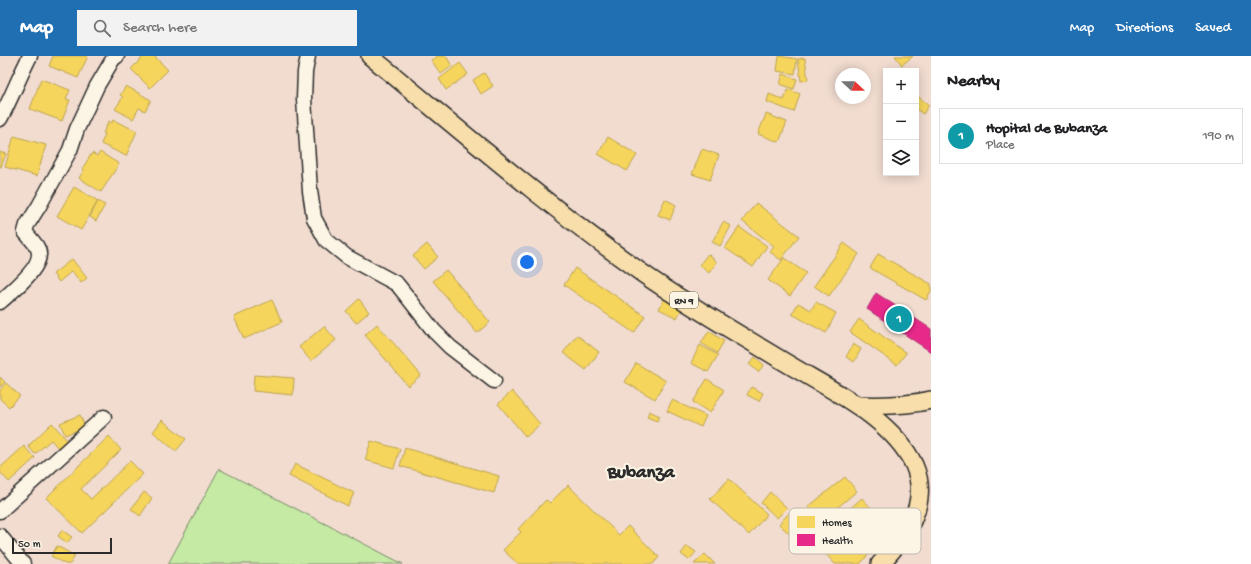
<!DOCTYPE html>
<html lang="en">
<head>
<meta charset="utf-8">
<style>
	body { margin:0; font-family:"Gochi Hand",sans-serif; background:#f2f2f2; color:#202124 }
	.controls { position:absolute; right:12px; top:12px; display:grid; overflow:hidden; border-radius:0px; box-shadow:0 2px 10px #0003 }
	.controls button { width:36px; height:36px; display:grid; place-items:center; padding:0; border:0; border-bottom:1px solid #e0e0e0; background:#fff; color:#202124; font:20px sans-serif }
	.compass { position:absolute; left:835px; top:12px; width:36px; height:36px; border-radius:50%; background:#fff; box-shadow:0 2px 10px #0003; rotate:112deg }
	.scale { position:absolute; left:12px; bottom:10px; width:100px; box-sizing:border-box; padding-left:4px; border:2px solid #2b2b2b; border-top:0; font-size:11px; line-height:14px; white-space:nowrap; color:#2b2b2b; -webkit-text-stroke:3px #fcf5e5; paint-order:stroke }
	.you { position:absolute; left:527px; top:206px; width:14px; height:14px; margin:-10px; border:3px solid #fff; border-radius:50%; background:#1a73e8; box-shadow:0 0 0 6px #1a73e833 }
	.badge { display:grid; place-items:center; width:26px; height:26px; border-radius:50%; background:#1f6fb2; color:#fff; font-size:13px; font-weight:700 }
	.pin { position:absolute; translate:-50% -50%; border:2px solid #fff; box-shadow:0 1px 4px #0006 }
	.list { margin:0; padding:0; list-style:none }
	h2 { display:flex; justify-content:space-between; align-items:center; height:52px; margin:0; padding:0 16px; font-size:17px }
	h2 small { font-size:13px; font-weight:400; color:#757577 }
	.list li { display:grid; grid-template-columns:26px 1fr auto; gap:12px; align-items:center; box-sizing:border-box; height:56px; margin:0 8px 8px; padding:0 8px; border:1px solid #e0e0e0; border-radius:0px }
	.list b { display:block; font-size:15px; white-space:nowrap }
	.list p { margin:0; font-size:13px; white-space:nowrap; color:#757577 }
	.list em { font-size:13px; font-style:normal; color:#757577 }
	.icon { flex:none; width:22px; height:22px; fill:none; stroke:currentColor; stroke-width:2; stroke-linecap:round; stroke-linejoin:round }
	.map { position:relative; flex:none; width:931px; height:508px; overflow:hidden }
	header { display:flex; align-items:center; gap:24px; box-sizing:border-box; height:56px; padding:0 20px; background:#1f6fb2; color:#fff }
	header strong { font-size:19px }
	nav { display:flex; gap:22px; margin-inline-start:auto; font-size:14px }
	.search { width:280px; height:36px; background:#f2f2f2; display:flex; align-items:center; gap:10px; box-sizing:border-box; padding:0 14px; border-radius:0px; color:#757577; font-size:15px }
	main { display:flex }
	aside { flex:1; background:#fff }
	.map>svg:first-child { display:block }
	.green { fill:#c5eaa4; stroke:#788a68 }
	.homes { fill:#f6d55c; stroke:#b9a24d }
	.health { fill:#e7298a; stroke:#af2a6e }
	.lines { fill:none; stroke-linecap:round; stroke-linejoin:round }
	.minor-casing { stroke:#2b2b2b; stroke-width:17 }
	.major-casing { stroke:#2b2b2b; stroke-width:20 }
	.minor { stroke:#fcf5e5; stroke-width:14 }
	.major { stroke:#f8deab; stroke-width:17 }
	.labels { text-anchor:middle; stroke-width:4; stroke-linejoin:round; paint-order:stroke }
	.shield { fill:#fcf5e5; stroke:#6a6863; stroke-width:1 }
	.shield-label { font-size:10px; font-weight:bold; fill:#2b2b2b }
	.town-label { font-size:19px; font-weight:bold; fill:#2b2b2b; stroke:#fcf5e5 }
	.key { fill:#fcf5e5; stroke:#bdb8ad; stroke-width:1 }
	.key-label { font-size:11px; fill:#2b2b2b }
</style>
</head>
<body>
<header>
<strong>Map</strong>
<div class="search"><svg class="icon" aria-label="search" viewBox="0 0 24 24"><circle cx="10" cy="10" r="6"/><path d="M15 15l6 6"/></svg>Search here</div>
<nav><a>Map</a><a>Directions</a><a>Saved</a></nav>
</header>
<main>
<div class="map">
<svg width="931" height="508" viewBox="0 0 931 508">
	<rect width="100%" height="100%" fill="#f2dcd0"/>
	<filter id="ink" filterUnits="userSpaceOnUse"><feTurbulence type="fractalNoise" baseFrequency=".025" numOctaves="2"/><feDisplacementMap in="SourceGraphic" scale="8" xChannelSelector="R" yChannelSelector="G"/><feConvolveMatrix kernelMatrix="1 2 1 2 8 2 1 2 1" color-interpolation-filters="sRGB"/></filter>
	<g filter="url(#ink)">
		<!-- green -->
		<path class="green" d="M219,413L403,508H168Z"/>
		<!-- homes -->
		<g class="homes">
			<path d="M53,0H88L78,22L49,10Z"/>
			<path d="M144,0H154L168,14L150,32L131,13Z"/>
			<path d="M438,0H446L452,10L441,18L431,4Z"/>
			<path d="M779,0L797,3L795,18L777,15Z"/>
			<path d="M895,0H913L902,9Z"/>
			<path d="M805,2L808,24L801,25L798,3Z"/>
			<path d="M460,7L468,18L446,34L439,23Z"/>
			<path d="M484,17L493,30L481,38L473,24Z"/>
			<path d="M783,18L797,23L794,33L780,28Z"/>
			<path d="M41,23L70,34L66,43L70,44L62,65L30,53Z"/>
			<path d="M126,30L151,44L145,55L139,52L133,63L115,53L123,41L120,39Z"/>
			<path d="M788,33L800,38L794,56L767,46L769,38L784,44Z"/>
			<path d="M916,39L929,49L923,58L916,53Z"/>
			<path d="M766,58L787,66L779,86L758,78Z"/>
			<path d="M113,64L137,75L126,100L101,88L105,78L103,77L109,65L112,67Z"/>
			<path d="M14,80L46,89L37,120L5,111Z"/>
			<path d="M608,81L637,99L627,115L598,98Z"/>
			<path d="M702,93L719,99L710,124L692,118Z"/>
			<path d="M0,96L6,98L1,111H0Z"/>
			<path d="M100,96L119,108L101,136L79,122L84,114L82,113L92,97L97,100Z"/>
			<path d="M74,131L98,145L81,174L57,160Z"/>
			<path d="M665,143L676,149L670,164L658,159Z"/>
			<path d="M98,145L105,149L96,165L90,161Z"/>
			<path d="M756,147L799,180L781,204L770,196L774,190L742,165Z"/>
			<path d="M723,166L731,170L720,190L712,186Z"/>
			<path d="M739,171L767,190L753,211L725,192Z"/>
			<path d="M844,187L859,198L829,240L814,230Z"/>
			<path d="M427,188L438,201L424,213L413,200Z"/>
			<path d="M708,198L717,206L709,217L699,209Z"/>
			<path d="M878,198L931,228V235L926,244L870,212Z"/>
			<path d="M784,202L806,217L790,240L768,224Z"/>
			<path d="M72,203L87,222L81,227L72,215L59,226L53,218Z"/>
			<path d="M575,212L645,260L634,277L564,229Z"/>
			<path d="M446,214L490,266L477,277L433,225Z"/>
			<path d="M359,243L369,256L356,267L346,255Z"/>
			<path d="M664,243L682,252L677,262L659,253Z"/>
			<path d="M272,244L282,266L244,283L234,261Z"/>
			<path d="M816,246L836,257L826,277L792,258L798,247L811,254Z"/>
			<path d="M859,263L906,297L897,309L850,276Z"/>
			<path d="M377,268L421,319L408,330L365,279Z"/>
			<path d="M324,270L336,284L311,305L299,291Z"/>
			<path d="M709,275L724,285L717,297L701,287Z"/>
			<path d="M577,279L599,296L586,314L563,297Z"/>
			<path d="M853,288L861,293L854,306L846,301Z"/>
			<path d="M700,289L718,299L708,316L691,307Z"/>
			<path d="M755,301L764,309L758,316L749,308Z"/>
			<path d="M636,307L666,325L655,343L625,326Z"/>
			<path d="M254,319L294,322L293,339L253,335Z"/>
			<path d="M0,321L5,326L0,331Z"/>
			<path d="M707,323L724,334L710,357L693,346Z"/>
			<path d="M6,327L20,340L9,351L0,343V334Z"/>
			<path d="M751,331L763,337L759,345L747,339Z"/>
			<path d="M512,335L540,368L526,381L498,348Z"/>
			<path d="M672,344L706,360L701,371L667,355Z"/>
			<path d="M649,355L660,360L657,365L647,361Z"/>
			<path d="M80,359L85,371L65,379L60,367Z"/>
			<path d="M162,364L186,383L176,395L153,376Z"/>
			<path d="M52,367L67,384L58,392L51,384L35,398L28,390Z"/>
			<path d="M109,380L121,394L81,433L91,443L130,405L143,418L82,477L46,442Z"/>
			<path d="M371,385L400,393L394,412L365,404Z"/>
			<path d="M24,390L35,402L9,426L0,416V412Z"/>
			<path d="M405,392L499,420L494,437L400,410Z"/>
			<path d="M295,408L354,437L348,450L289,420Z"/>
			<path d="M845,421L857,435L820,466L808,451Z"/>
			<path d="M729,423L767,458L749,479L710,443Z"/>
			<path d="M568,429L619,479L628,470L659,501L653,508H518L503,494L521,476L518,473L546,444L550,447Z"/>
			<path d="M144,436L152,442L140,460L131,453Z"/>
			<path d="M770,436L787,452L777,462L761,447Z"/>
			<path d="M862,442L889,472L876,484L848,454Z"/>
			<path d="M791,455L811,474L799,487L779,468Z"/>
			<path d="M849,472L872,495L860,508H835L825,497Z"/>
			<path d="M62,474L72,481L67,487L58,480Z"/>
			<path d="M57,490L75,500L70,508H65L51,500Z"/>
			<path d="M687,490L696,496L689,504L681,498Z"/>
			<path d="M705,498L715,508H694Z"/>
		</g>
		<!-- health -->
		<path class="health" d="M876,237L931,273V296L867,253Z"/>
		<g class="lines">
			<!-- minor casing -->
			<g class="minor-casing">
				<g id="minor">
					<path d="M308,0L305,16L304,43L310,135L314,162L326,184L347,201L397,228L409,243L434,275L450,291L494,325"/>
					<path d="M0,63C11,43 19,21 30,0"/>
					<path d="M0,246C11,236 48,208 37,191C34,186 29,181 25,176L27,169L39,150L70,94L77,73L97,30L113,3L117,0"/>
					<path d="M0,455L104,361"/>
					<path d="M0,480L23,508"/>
				</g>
			</g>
			<!-- major casing -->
			<g class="major-casing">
				<g id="major">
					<path d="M370,0C460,74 548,150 642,217C689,250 739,278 788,308C831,334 892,362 914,409C931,448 905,482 880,508"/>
					<path d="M857,349C882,350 906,350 931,344"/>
				</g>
			</g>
			<!-- minor -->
			<use href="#minor" class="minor"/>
			<!-- major -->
			<use href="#major" class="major"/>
		</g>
	</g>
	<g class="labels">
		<!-- shield labels -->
		<rect class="shield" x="670" y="236" width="28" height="16" rx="3"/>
		<g class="shield-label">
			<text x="684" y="248">RN 9</text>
		</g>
		<!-- town labels -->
		<g class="town-label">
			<text x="641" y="421">Bubanza</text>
		</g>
	</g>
	<!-- legend -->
	<rect x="789" y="452" width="132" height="46" rx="6" class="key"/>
	<rect x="797" y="460" width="18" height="12" fill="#f6d55c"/>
	<rect x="797" y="478" width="18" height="12" fill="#e7298a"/>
	<g class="key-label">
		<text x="822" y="470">Homes</text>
		<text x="822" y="488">Health</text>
	</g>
</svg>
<div class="controls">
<button>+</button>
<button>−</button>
<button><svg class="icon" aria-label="layers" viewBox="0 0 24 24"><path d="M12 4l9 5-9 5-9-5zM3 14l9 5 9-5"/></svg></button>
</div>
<svg class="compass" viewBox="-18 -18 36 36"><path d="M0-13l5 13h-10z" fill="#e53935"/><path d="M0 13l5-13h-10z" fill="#757577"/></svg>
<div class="scale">50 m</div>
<div class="you"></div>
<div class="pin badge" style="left:899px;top:263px;background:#0f9aa8">1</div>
</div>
<aside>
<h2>Nearby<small></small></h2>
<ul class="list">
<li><span class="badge" style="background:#0f9aa8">1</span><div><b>Hopital de Bubanza</b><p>Place</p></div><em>190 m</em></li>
</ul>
</aside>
</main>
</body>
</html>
